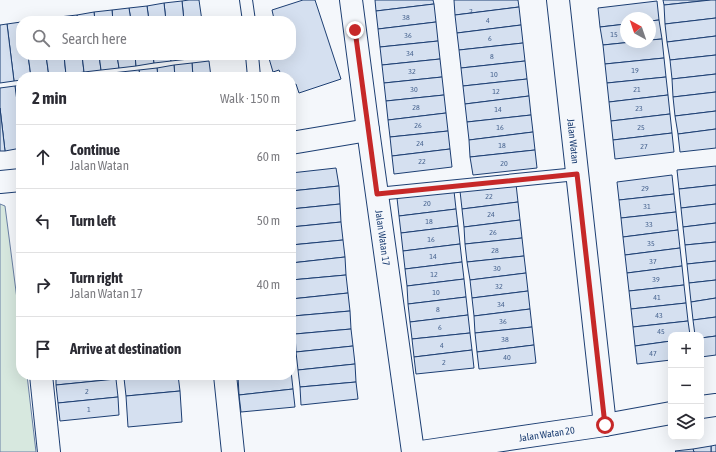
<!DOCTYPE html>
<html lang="en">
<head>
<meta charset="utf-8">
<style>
	body { margin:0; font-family:"Asap Condensed",sans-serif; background:#f7f7f7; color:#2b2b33 }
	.controls { position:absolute; right:12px; bottom:12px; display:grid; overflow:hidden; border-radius:8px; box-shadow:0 4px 16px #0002 }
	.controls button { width:36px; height:36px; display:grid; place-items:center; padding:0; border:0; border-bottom:1px solid #e1e1e2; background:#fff; color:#2b2b33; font:20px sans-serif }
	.compass { position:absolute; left:620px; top:12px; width:36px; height:36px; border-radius:50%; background:#fff; box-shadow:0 4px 16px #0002; rotate:320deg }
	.stop { position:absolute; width:12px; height:12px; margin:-9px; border:3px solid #c62828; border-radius:50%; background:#fff }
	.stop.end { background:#c62828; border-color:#fff; box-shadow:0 1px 4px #0008 }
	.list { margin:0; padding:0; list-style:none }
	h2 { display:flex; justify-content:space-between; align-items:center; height:52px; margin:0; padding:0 16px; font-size:17px }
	h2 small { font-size:13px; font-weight:400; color:#7c7c81 }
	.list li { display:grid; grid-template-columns:26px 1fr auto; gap:12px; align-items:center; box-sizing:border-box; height:64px; padding:0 16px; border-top:1px solid #e1e1e2 }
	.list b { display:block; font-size:15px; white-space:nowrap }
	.list p { margin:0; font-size:13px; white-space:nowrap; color:#7c7c81 }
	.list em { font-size:13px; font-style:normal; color:#7c7c81 }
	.icon { flex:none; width:22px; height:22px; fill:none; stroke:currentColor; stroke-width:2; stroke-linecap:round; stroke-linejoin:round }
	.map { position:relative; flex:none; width:716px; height:452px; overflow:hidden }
	.search { position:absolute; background:#fff; box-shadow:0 4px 16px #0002; left:16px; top:16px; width:280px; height:44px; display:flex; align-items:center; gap:10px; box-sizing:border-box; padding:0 14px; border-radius:16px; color:#7c7c81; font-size:15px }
	.panel { position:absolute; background:#fff; box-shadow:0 4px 16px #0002; left:16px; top:72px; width:280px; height:308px; border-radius:16px }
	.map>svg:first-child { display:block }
	.green { fill:#d7e8df; stroke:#687fa3 }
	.building { fill:#d5e0f0; stroke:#1d3f73 }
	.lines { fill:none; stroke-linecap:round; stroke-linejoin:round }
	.service-casing { stroke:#1d3f73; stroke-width:14 }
	.minor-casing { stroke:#1d3f73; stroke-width:24 }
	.tertiary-casing { stroke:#1d3f73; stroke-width:24 }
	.service { stroke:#f4f7fb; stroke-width:12 }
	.minor { stroke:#f4f7fb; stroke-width:22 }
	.tertiary { stroke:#f4f7fb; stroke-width:22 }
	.route { stroke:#c62828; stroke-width:5 }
	.labels { text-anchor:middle; stroke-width:3; stroke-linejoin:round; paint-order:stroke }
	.number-label { font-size:8px; fill:#4b6792 }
	.street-label { font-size:10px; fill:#1d3f73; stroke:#f4f7fb }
</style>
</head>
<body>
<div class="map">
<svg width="716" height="452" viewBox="0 0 716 452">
	<rect width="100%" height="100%" fill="#f4f7fb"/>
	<!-- green -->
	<path class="green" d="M0,204L5,206L21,330V375H27L36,452H0Z"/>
	<!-- building -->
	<g class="building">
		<path d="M189,0H199L202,21H184L182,1Z"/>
		<path d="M303,0H315L341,79L299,93L296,84L291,86V77H282L279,70L273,72L268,55H291V21H269L274,19L272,10Z"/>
		<path d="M375,0H433L434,4L376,11Z"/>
		<path d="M454,0H518L519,7L455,15Z"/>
		<path d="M663,0H711L664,5Z"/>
		<path d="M711,0H716V18L665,24L664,5Z"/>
		<path d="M182,1L184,21H166L164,3Z"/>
		<path d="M657,1L659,20L650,21V18H626V24L600,27L598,8Z"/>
		<path d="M164,3L166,21H149L147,6Z"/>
		<path d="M434,4L436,22L378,29L376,11Z"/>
		<path d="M147,6L149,21H131L129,8Z"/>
		<path d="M519,7L521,25L457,33L455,15Z"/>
		<path d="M129,8L131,21H113L112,10Z"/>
		<path d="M112,10L113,21H95L94,12Z"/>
		<path d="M94,12L95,21H77V15Z"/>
		<path d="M77,15V21H59V17Z"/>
		<path d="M59,17V21H42V19Z"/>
		<path d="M716,18V36L667,42L665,24Z"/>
		<path d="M659,20L662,39L650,40V21Z"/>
		<path d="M21,22V55H28L31,77H21V80L14,81L7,24Z"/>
		<path d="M436,22L438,41L380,47L378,29Z"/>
		<path d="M7,24L14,81L0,83V25Z"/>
		<path d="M626,24V42H632L603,45L600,27Z"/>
		<path d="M521,25L523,43L459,50L457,33Z"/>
		<path d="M716,36V55L670,60L667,42Z"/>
		<path d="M662,39L664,58L605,64L603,45L632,42H650V40Z"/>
		<path d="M438,41L440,59L382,65L380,47Z"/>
		<path d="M523,43L525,61L461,68L459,50Z"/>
		<path d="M28,55H46L49,77H31Z"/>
		<path d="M46,55H64L66,75L49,77Z"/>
		<path d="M64,55H82L84,72L66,75Z"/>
		<path d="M82,55H99L101,70L84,72Z"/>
		<path d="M99,55H117L119,68L101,70Z"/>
		<path d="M117,55H135L136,66L119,68Z"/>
		<path d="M135,55H153L154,63L136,66Z"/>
		<path d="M153,55H171V61L154,63Z"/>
		<path d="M171,55H188L189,59L171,61Z"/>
		<path d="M188,55H206V56L189,59Z"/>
		<path d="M716,55V74L672,79L670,60Z"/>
		<path d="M664,58L666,77L607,83L605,64Z"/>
		<path d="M440,59L442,77L384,83L382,65Z"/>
		<path d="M209,61L211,77H193L192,63Z"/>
		<path d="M525,61L527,79L463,86L461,68Z"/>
		<path d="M192,63L193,77H175L174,65Z"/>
		<path d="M174,65L175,77H158L157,68Z"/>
		<path d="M157,68L158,77H140L139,70Z"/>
		<path d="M139,70L140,77H122L121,72Z"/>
		<path d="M121,72L122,77H104V74Z"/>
		<path d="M104,74V77H86Z"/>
		<path d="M716,74V92L673,97L672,79Z"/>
		<path d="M442,77L444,95L386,101L384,83Z"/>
		<path d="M666,77L668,95L609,102L607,83Z"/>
		<path d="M527,79L529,96L465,104L463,86Z"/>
		<path d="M21,85V132L15,86Z"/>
		<path d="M15,86L21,132V148L5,151L0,108V88Z"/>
		<path d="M716,92V111L675,116L673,97Z"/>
		<path d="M444,95L446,113L388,120L386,101Z"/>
		<path d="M668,95L670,114L611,121L609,102Z"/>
		<path d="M529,96L531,115L467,122L465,104Z"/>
		<path d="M0,108L5,151H0Z"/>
		<path d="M716,111V129L678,134L675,116Z"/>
		<path d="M446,113L448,131L390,137L388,120Z"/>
		<path d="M670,114L672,133L613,140L611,121Z"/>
		<path d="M531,115L533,132L469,140L467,122Z"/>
		<path d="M716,129V148L680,152L678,134Z"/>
		<path d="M448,131L450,149L392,156L390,137Z"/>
		<path d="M533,132L535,150L470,157L469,140Z"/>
		<path d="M672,133L674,152L615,159L613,140Z"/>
		<path d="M450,149L452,167L394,174L392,156Z"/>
		<path d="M535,150L537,168L473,175L470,157Z"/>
		<path d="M716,166V185L679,189L677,170Z"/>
		<path d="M336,168L339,186L291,191V173Z"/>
		<path d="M672,175L674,194L619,200L617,182Z"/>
		<path d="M516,184L518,202L462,209L460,191Z"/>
		<path d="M716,185V204L681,208L679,189Z"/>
		<path d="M339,186L340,204L291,209V191Z"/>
		<path d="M454,191L456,209L399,216L397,198Z"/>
		<path d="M674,194L676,212L621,218L619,200Z"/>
		<path d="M518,202L520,220L464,227L462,209Z"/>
		<path d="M340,204L341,222L291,227V209Z"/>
		<path d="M716,204V223L683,227L681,208Z"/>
		<path d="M456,209L458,226L401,233L399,216Z"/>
		<path d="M676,212L678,230L623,237L621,218Z"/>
		<path d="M520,220L522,238L465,244L464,227Z"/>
		<path d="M341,222L343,240L291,245V227Z"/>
		<path d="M716,223V242L685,245L683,227Z"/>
		<path d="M458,226L460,244L403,251L401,233Z"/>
		<path d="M678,230L680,248L625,255L623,237Z"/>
		<path d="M522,238L524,256L467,262L465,244Z"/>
		<path d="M343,240L345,257L291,263V245Z"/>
		<path d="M716,242V261L687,264L685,245Z"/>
		<path d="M460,244L462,262L405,269L403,251Z"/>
		<path d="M680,248L682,266L627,273L625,255Z"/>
		<path d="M524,256L526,273L470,280L467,262Z"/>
		<path d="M345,257L346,275L291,280V263Z"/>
		<path d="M716,261V280L689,283L687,264Z"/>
		<path d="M462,262L464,279L407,286L405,269Z"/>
		<path d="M682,266L684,285L629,291L627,273Z"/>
		<path d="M526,273L528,291L472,298L470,280Z"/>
		<path d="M346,275L348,293L291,299V280Z"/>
		<path d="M464,279L466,297L408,304L407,286Z"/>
		<path d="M716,280V298L691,302L689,283Z"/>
		<path d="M684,285L686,303L631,309L629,291Z"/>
		<path d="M528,291L530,309L474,316L472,298Z"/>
		<path d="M348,293L350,311L293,316L291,299Z"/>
		<path d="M466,297L468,315L410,322L408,304Z"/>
		<path d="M716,298V317L693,320L691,302Z"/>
		<path d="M686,303L688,321L633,327L631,309Z"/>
		<path d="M530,309L532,327L475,333L474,316Z"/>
		<path d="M350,311L351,329L295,334L293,316Z"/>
		<path d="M468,315L470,333L412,339L410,322Z"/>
		<path d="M716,317V336L701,338V335H695L693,320Z"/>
		<path d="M688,321L690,335H671V341L635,346L633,327Z"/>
		<path d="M532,327L534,345L477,352L475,333Z"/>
		<path d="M351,329L353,346L296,352L295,334Z"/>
		<path d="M470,333L472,350L414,357L412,339Z"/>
		<path d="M716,336V355L701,357V338Z"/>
		<path d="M671,341V360L637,364L635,346Z"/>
		<path d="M534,345L536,363L479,369L477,352Z"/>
		<path d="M353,346L355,364L298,370L296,352Z"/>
		<path d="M472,350L474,368L416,374L414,357Z"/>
		<path d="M355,364L356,382L300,387L298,370Z"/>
		<path d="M291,371L293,389L239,395L238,376L252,375H291Z"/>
		<path d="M56,375H116V379L56,385Z"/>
		<path d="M124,375H158L124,378Z"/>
		<path d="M158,375H178L180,391L126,396L124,378Z"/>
		<path d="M116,379L118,397L58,403L56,385Z"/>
		<path d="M356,382L358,399L301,405L300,387Z"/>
		<path d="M293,389L295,407L241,412L239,395Z"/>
		<path d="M180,391L182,422L128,427L126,396Z"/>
		<path d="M118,397L119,415L60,421L58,403Z"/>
		<path d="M716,445V452H711V446Z"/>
		<path d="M711,446V452H694L693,449Z"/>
		<path d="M693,449L694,452H676L675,451Z"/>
	</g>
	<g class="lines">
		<!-- service casing -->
		<g class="service-casing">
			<g id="service">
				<path d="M246,0L249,21"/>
				<path d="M252,55L254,77"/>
				<path d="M377,194L577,174"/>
			</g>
		</g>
		<!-- minor casing -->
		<g class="minor-casing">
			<g id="minor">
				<path id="s1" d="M351,0L368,130L413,452"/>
				<path d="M291,143L368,130"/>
				<path d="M0,182L21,180"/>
				<path d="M41,375L49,452"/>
				<path d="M225,375L233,452"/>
				<path d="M701,407L716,405"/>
				<path id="s2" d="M421,452L605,425L671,413"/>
			</g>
		</g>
		<!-- tertiary casing -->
		<g class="tertiary-casing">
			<g id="tertiary">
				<path id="s3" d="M558,0L605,425"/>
			</g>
		</g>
		<!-- service -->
		<use href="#service" class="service"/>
		<!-- minor -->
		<use href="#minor" class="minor"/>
		<!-- tertiary -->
		<use href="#tertiary" class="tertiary"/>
	</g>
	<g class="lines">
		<!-- route -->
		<path class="route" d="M355,30L377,194L577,174L605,425"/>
	</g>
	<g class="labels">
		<!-- number labels -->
		<g class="number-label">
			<text x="471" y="14">2</text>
			<text x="406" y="20">38</text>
			<text x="488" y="23">4</text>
			<text x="614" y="37">15</text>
			<text x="408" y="38">36</text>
			<text x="490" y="41">6</text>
			<text x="410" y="56">34</text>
			<text x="492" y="59">8</text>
			<text x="635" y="73">19</text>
			<text x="412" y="74">32</text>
			<text x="494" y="77">10</text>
			<text x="414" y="92">30</text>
			<text x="637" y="92">21</text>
			<text x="496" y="94">12</text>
			<text x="416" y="110">28</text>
			<text x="639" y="111">23</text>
			<text x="498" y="112">14</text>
			<text x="418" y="128">26</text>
			<text x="500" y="130">16</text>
			<text x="641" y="130">25</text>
			<text x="420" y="146">24</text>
			<text x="502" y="148">18</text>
			<text x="644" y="149">27</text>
			<text x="422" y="164">22</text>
			<text x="504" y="166">20</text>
			<text x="645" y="191">29</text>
			<text x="489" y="199">22</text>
			<text x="427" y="206">20</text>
			<text x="647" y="209">31</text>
			<text x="491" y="217">24</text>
			<text x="429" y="224">18</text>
			<text x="649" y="227">33</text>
			<text x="493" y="235">26</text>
			<text x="431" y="242">16</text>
			<text x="651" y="246">35</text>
			<text x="495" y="253">28</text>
			<text x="433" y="259">14</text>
			<text x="653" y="264">37</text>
			<text x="497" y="271">30</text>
			<text x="434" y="277">12</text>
			<text x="656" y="282">39</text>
			<text x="499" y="289">32</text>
			<text x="436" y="295">10</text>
			<text x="657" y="300">41</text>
			<text x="501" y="307">34</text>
			<text x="438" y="312">8</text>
			<text x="659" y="318">43</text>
			<text x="503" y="324">36</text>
			<text x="440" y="330">6</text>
			<text x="661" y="334">45</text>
			<text x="505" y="342">38</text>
			<text x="442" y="348">4</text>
			<text x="653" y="356">47</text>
			<text x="507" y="360">40</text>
			<text x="444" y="365">2</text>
			<text x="87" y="394">2</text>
			<text x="89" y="412">1</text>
		</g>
		<!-- street labels -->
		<g class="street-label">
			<text dy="4" stroke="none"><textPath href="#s3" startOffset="142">Jalan Watan</textPath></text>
			<text dy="4" stroke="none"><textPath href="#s1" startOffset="240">Jalan Watan 17</textPath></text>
			<text dy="4" stroke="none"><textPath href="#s2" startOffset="127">Jalan Watan 20</textPath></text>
		</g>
	</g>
</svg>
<div class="controls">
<button>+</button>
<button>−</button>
<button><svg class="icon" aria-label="layers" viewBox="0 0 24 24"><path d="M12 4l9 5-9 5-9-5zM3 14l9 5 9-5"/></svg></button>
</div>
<svg class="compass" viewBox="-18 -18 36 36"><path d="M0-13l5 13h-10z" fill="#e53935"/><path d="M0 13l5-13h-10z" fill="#7c7c81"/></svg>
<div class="stop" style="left:605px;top:425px"></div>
<div class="stop end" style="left:355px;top:30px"></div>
<div class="search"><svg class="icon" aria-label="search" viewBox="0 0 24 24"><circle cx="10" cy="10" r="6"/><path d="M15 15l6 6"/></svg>Search here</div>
<section class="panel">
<h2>2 min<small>Walk · 150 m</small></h2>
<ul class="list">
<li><svg class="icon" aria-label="ahead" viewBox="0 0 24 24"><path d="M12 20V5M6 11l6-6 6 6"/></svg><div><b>Continue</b><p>Jalan Watan</p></div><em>60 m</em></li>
<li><svg class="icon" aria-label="left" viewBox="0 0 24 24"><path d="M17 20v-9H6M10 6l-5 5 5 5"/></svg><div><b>Turn left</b></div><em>50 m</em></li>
<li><svg class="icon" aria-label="right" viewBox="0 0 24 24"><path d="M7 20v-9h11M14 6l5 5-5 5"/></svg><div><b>Turn right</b><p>Jalan Watan 17</p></div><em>40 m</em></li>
<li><svg class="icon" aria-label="arrive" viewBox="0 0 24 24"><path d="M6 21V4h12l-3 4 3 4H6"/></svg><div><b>Arrive at destination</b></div></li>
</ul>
</section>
</div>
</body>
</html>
